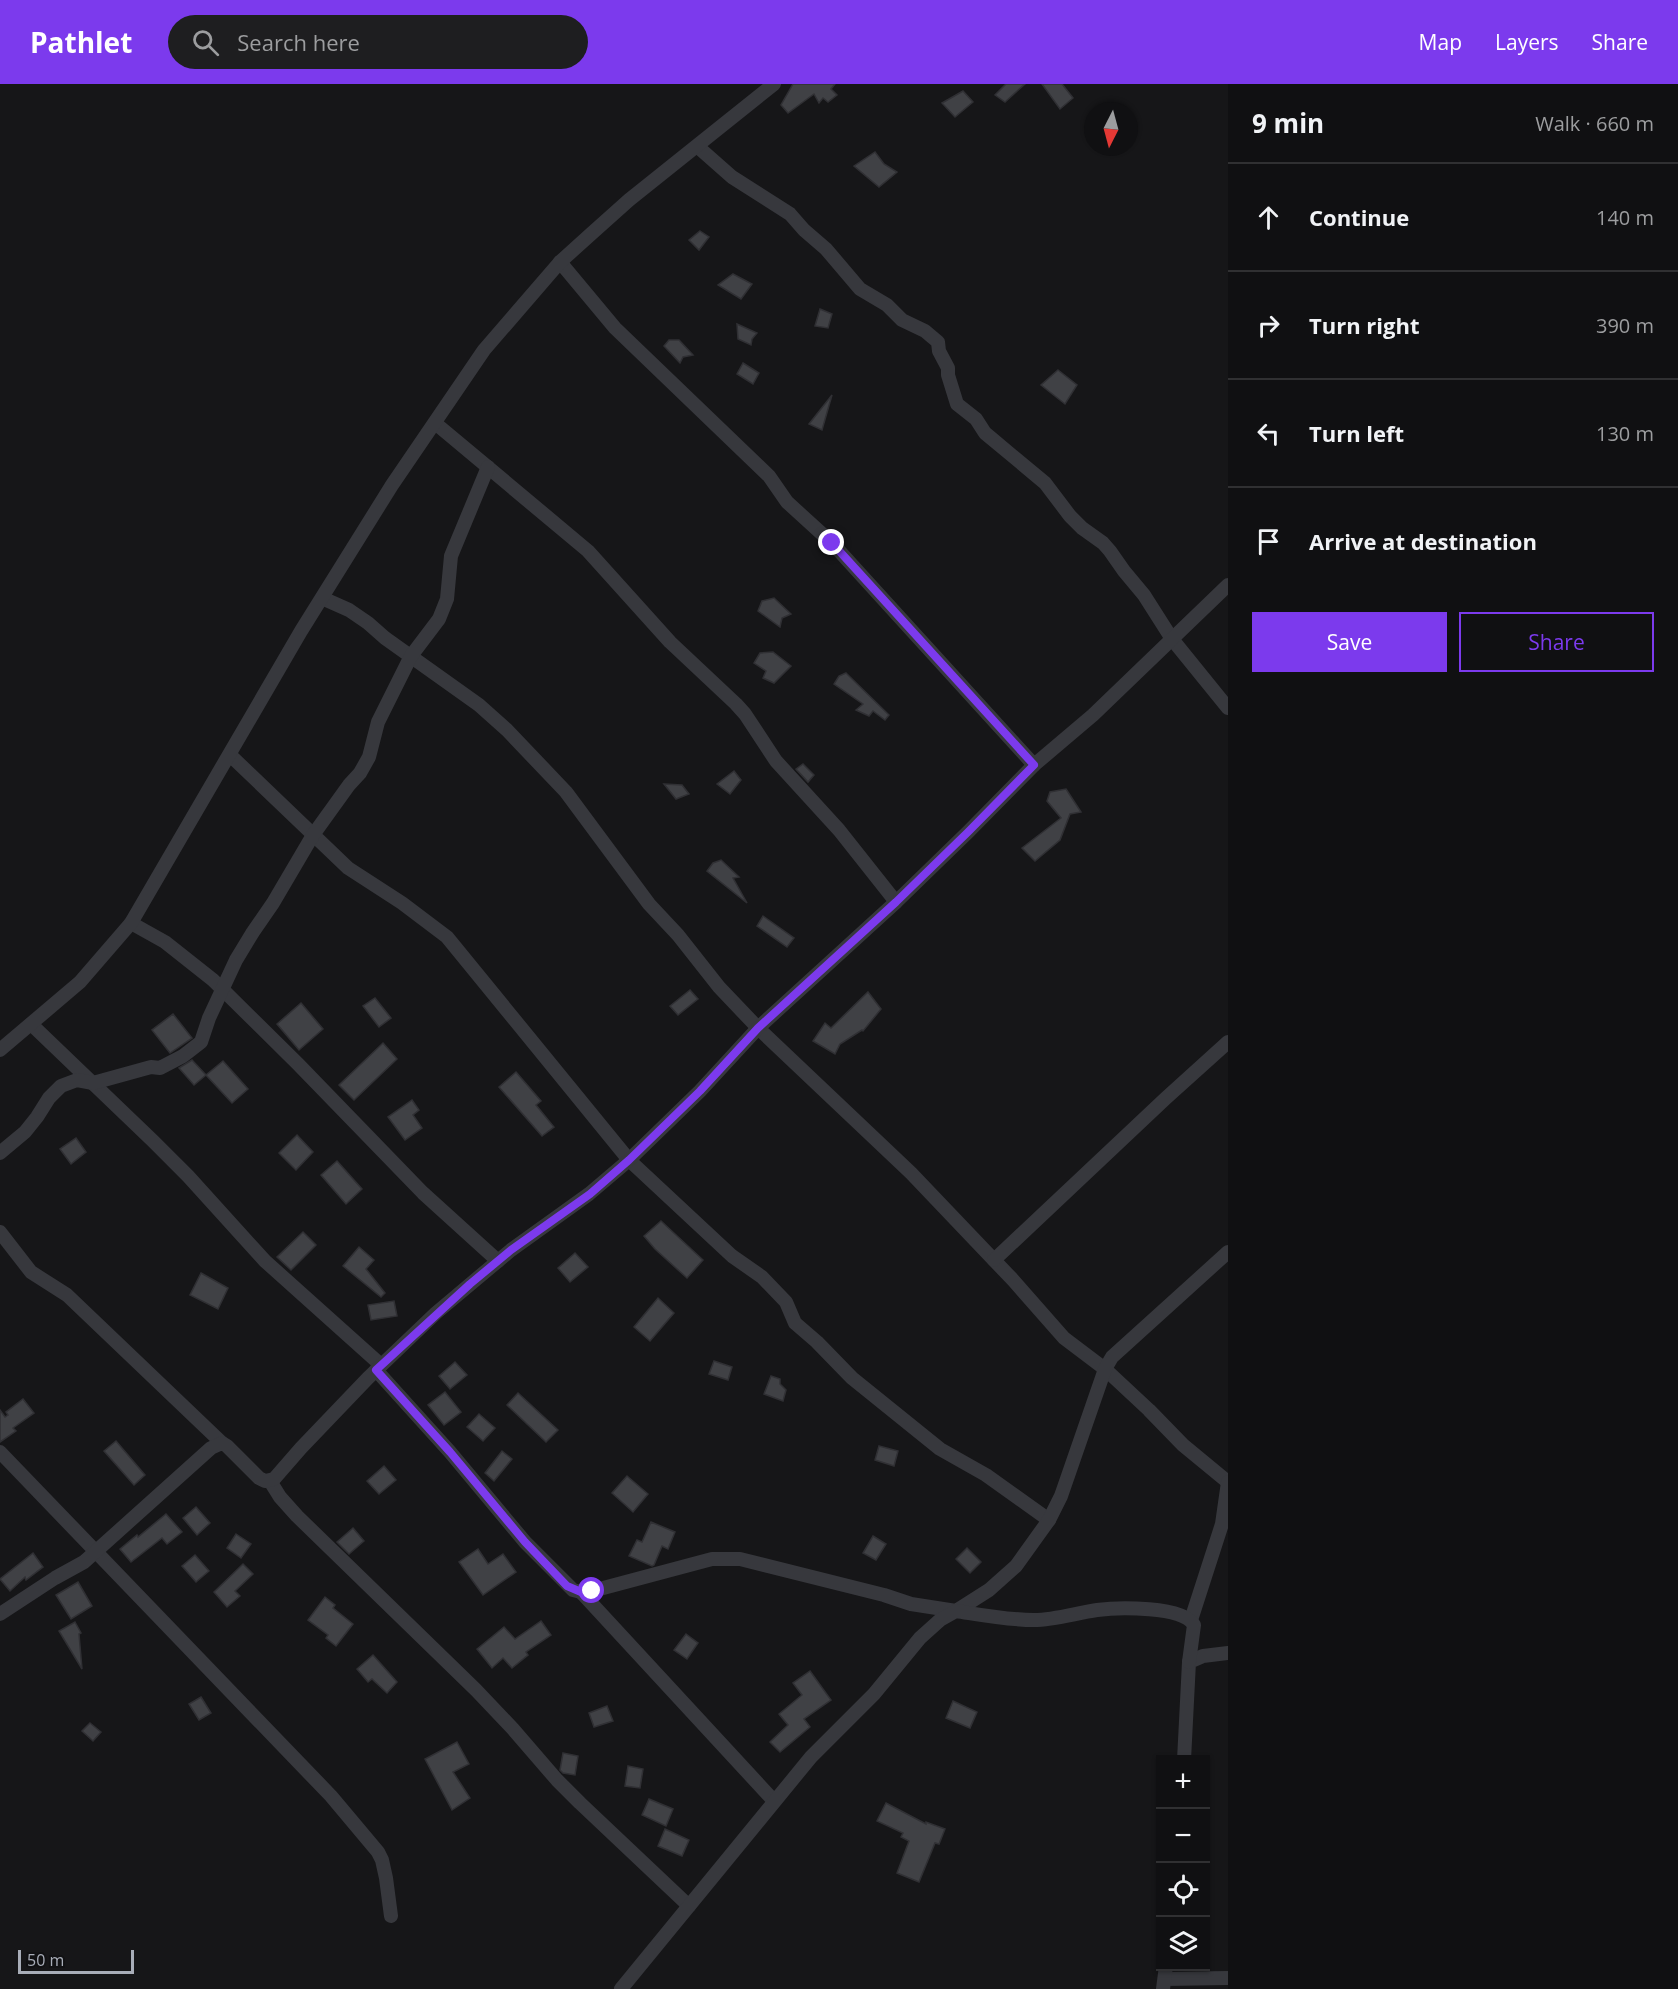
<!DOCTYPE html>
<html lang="en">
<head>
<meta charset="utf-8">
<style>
	body { margin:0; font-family:"Open Sans",sans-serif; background:#1e1e20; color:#f1f3f6 }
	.controls { position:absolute; right:18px; bottom:18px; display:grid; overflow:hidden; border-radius:0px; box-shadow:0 2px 4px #0004 }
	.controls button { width:54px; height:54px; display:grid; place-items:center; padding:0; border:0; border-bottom:2px solid #303032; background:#101012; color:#f1f3f6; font:30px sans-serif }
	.compass { position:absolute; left:1084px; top:18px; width:54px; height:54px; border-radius:50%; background:#101012; box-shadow:0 2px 4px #0004; rotate:186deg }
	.scale { position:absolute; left:18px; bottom:15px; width:116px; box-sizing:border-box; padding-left:6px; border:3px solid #a8adb8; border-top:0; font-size:16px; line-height:21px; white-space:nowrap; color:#a8adb8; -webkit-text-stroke:4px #111113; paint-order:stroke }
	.stop { position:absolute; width:18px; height:18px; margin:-14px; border:4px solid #7c3aed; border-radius:50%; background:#fff }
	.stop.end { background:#7c3aed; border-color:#fff; box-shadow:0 2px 6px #0008 }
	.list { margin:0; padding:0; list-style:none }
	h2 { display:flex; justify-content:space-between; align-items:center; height:78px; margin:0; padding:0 24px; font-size:26px }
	h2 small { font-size:20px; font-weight:400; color:#9c9d9f }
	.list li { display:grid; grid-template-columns:39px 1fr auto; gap:18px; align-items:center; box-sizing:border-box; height:108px; padding:0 24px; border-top:2px solid #303032 }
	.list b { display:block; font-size:22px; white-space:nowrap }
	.list em { font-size:20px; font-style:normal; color:#9c9d9f }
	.actions { display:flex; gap:12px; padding:18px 24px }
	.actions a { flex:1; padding:14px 0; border:2px solid #7c3aed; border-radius:0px; text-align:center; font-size:21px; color:#7c3aed }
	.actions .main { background:#7c3aed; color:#fff }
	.icon { flex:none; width:33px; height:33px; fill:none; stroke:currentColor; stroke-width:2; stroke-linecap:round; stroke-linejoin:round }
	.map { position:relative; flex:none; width:1228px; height:1905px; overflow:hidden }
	header { display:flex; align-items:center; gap:36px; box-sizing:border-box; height:84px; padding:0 30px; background:#7c3aed; color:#fff }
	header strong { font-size:28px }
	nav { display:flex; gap:33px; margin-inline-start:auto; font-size:21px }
	.search { width:420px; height:54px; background:#1e1e20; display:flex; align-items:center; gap:15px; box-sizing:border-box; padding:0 21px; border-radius:33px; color:#9c9d9f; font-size:22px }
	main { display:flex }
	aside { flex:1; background:#101012 }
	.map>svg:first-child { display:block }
	.building { fill:#404145; stroke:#303034; stroke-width:1.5 }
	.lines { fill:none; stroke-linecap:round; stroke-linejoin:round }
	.minor { stroke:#37383d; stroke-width:14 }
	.route { stroke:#7c3aed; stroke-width:8 }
</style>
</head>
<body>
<header>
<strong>Pathlet</strong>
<div class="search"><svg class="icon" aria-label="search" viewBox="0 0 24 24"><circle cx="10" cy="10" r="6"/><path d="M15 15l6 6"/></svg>Search here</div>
<nav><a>Map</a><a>Layers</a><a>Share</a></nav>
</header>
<main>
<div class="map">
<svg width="1228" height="1905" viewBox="0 0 1228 1905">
	<rect width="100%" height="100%" fill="#161618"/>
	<!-- building -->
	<g class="building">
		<path d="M793,0H835L831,5L837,11L828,18L823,14L819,19L814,10L788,29L781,21Z"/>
		<path d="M1006,0H1025L1005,18L995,11Z"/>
		<path d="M1042,0H1062L1073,14L1060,25Z"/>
		<path d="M963,7L973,18L955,33L942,19Z"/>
		<path d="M875,68L884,80L897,88L879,103L854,82Z"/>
		<path d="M700,147L709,153L699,166L689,156Z"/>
		<path d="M733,190L752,200L741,215L718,201Z"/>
		<path d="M820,225L832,230L828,244L815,242Z"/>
		<path d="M737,240L757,249L752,255L751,261L738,255Z"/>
		<path d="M669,256H679L693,271L683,273L680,279L664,262Z"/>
		<path d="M743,279L759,289L753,300L737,290Z"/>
		<path d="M1058,286L1077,301L1065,320L1041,301Z"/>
		<path d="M832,311L822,346L809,340Z"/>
		<path d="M774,514L791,530L782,534L780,543L758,527L762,517Z"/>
		<path d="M773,568L791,582L774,599L763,594L766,587L754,579L760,569Z"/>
		<path d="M846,589L889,631L885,636L873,627L869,632L856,626L863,620L834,600L839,592Z"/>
		<path d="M803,680L814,691L808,698L796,685Z"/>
		<path d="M734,687L741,696L730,710L717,700Z"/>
		<path d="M664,700L682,701L689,710L676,715Z"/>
		<path d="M1066,705L1081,728L1070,730L1060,756L1035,777L1022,764L1061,734L1047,717L1050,708Z"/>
		<path d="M721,776L739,793L733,794L747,819L707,787L713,779Z"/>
		<path d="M763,832L794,854L787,863L757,842Z"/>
		<path d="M690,906L698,915L678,931L670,922Z"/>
		<path d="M868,908L881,925L863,947L862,946L840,960L835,970L813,957L825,939L831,944Z"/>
		<path d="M375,914L391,934L379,943L363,922Z"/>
		<path d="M301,919L323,945L299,966L277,940Z"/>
		<path d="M173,930L192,954L170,969L152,946Z"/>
		<path d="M383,959L397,975L354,1016L339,1001Z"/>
		<path d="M192,976L206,991L194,1001L179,984Z"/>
		<path d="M223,977L248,1005L232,1019L206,991Z"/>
		<path d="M516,988L541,1017L536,1021L554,1043L542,1052L499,1003Z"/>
		<path d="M412,1016L419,1026L413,1031L422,1044L405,1056L388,1033Z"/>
		<path d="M297,1051L313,1068L296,1086L279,1069Z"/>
		<path d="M76,1054L86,1068L71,1080L60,1065Z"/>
		<path d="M337,1077L362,1105L346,1120L321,1091Z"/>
		<path d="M661,1137L703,1176L687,1194L655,1165L644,1152Z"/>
		<path d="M303,1148L316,1161L291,1186L277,1173Z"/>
		<path d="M359,1163L374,1176L366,1185L385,1209L381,1213L343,1182Z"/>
		<path d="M575,1169L588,1183L570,1198L558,1184Z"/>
		<path d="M201,1189L228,1204L218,1225L190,1211Z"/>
		<path d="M658,1214L674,1229L650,1257L634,1243Z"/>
		<path d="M394,1217L397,1232L371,1236L368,1221Z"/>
		<path d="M714,1277L732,1283L728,1296L709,1290Z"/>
		<path d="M455,1278L467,1291L450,1305L439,1292Z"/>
		<path d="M771,1292L780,1295V1300L786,1306L783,1317L764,1310Z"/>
		<path d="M445,1308L461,1328L444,1341L428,1321Z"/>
		<path d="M518,1309L558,1346L546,1358L507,1321Z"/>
		<path d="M23,1315L34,1329L13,1344L16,1347L0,1358V1326L5,1333L8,1331L6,1328Z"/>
		<path d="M479,1330L495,1344L483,1357L467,1343Z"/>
		<path d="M116,1357L145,1391L134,1401L104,1367Z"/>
		<path d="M879,1362L898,1367L894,1382L875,1376Z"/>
		<path d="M502,1367L512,1375L494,1397L485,1389Z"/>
		<path d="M384,1382L396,1396L379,1410L367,1397Z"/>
		<path d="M627,1392L648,1410L633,1428L612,1409Z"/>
		<path d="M196,1423L210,1439L197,1451L183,1434Z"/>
		<path d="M166,1430L182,1448L167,1460L162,1454L131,1478L120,1465L137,1451L138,1453Z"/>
		<path d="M651,1438L675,1448L668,1465L662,1462L654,1481L652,1482L629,1472L637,1456L642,1458Z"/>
		<path d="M353,1444L364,1457L349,1470L337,1458Z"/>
		<path d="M236,1450L251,1460L241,1474L227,1464Z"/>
		<path d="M873,1452L886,1460L876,1476L863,1469Z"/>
		<path d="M967,1464L981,1478L970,1489L956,1475Z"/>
		<path d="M478,1465L488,1480L503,1470L516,1488L483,1511L459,1478Z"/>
		<path d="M33,1469L43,1483L26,1496L25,1493L10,1507L0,1495Z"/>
		<path d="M195,1471L209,1487L196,1498L182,1482Z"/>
		<path d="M243,1480L253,1490L235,1507L240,1512L227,1523L214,1508Z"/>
		<path d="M78,1498L92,1522L71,1535L56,1511Z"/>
		<path d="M325,1513L335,1521L333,1524L353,1540L336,1562L326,1554L328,1551L308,1536Z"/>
		<path d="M541,1537L551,1551L526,1568L528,1571L512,1584L503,1574L492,1584L477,1565L504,1543L515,1555Z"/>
		<path d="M75,1538L81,1549L79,1550L82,1585L59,1547Z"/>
		<path d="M686,1550L698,1559L687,1575L674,1566Z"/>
		<path d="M373,1571L397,1598L387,1609L372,1595L368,1598L357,1585Z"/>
		<path d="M810,1587L831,1616L804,1635L810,1643L780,1668L770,1658L788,1641L779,1630L802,1611L793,1599Z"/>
		<path d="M201,1613L211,1629L199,1636L189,1620Z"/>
		<path d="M953,1617L977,1628L970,1644L946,1634Z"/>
		<path d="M607,1622L613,1637L594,1643L589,1629Z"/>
		<path d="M90,1639L101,1648L93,1657L82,1647Z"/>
		<path d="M457,1658L469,1680L453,1688L470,1714L452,1726L425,1675Z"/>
		<path d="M563,1669L578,1672L575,1691L563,1689L560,1686Z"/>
		<path d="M628,1682L643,1685L640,1704L625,1702Z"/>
		<path d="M649,1715L673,1725L666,1742L642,1731Z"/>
		<path d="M886,1719L926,1740V1738L945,1745L939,1760L935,1759L919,1798L897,1789L909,1757L901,1753L903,1749L877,1737Z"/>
		<path d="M665,1745L689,1756L682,1772L658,1762Z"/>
	</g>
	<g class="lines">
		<!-- minor -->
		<g class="minor">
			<path d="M698,63L732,93L790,130L804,146L826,165L860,205L887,221L902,236L925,247L938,258L939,267L948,284V291L957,320L976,335L985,349L1045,399L1070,432L1082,444L1103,459L1110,467L1124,487L1144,511L1172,555L1228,624"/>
			<path d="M560,178L615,244L769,392L787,418L832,459L1034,681"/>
			<path d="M435,339L588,467L670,558L736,620L745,630L776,677L839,746L896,818"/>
			<path d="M322,514L349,526L368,539L385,554L479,621L507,646L566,708L649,820L678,851L719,903L758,944L911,1089L1013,1196L1064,1254L1105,1285L1149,1326L1183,1361L1228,1398"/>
			<path d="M230,671L348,784L402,819L447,853L629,1076L732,1172L762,1193L786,1218L795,1239L817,1258L852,1294L940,1365L986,1391L1049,1436"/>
			<path d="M131,839L165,858L213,896L298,980L423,1109L498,1177"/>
			<path d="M31,940L153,1057L188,1092L265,1177L381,1281"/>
			<path d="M0,966L80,898L131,839L301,547L392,401L484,266L560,178L591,150L629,116L774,0"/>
			<path d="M0,1069L25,1048L37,1033L49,1014L61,1002L77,996L93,999L151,983L160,984L183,972L201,958L209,934L236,876L253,848L273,819L313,751L349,701L360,689L369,673L378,638L411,572L439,535L447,515L451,472L488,383"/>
			<path d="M0,1148L31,1188L67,1211L222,1359"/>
			<path d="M994,1176L1166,1014L1228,958"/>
			<path d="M376,1286L450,1368L525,1458L573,1506L581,1508L592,1507L712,1475H740L884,1511L911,1520L956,1527L989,1506L1016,1482L1049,1436L1061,1412L1105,1285L1112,1273L1228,1168"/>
			<path d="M0,1368L331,1712L378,1768L382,1776L386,1794L391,1832"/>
			<path d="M270,1397L280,1413L297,1432L476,1606L513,1645L557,1696L580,1719L689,1822"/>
			<path d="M581,1508L774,1717"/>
			<path d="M0,1530L55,1494L84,1478L211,1364L222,1359L227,1362L259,1394L265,1397L274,1395L301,1364L368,1294L436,1229L511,1166L589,1110L629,1076L700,1007L758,944L896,818L968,748L1034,681L1093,631L1228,501"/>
			<path d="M1191,1536L1222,1440L1228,1398"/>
			<path d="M1184,1676L1189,1578L1203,1572L1228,1569"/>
			<path d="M1165,1895L1228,1894"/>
			<path d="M621,1905L811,1673L874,1610L920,1554L940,1536L956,1527C982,1531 1008,1536 1034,1536C1055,1536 1076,1529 1097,1526C1118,1523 1183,1522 1194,1541L1189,1578"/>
			<path d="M1163,1905L1166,1882"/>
		</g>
	</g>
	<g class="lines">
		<!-- route -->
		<path class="route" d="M592,1507L581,1508L567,1502L525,1458L450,1368L376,1286L470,1200L511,1166L590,1110L629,1076L700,1007L758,944L896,818L968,748L1034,681L832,459"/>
	</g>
</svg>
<div class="controls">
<button>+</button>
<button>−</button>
<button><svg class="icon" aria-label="locate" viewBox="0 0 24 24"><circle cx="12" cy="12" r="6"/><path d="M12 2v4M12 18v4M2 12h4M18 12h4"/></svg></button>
<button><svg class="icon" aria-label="layers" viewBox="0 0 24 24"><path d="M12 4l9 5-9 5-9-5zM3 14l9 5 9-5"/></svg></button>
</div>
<svg class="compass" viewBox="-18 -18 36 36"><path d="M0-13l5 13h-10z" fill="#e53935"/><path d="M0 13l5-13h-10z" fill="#9c9d9f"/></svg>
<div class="scale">50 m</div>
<div class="stop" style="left:592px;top:1507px"></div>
<div class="stop end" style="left:832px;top:459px"></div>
</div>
<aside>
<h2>9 min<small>Walk · 660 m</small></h2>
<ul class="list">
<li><svg class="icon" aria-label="ahead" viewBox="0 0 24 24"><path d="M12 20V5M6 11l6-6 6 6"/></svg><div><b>Continue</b></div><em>140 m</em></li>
<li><svg class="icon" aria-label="right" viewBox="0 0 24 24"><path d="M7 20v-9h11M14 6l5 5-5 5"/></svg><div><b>Turn right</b></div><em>390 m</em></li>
<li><svg class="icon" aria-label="left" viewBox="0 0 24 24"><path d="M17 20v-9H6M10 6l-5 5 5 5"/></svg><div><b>Turn left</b></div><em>130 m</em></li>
<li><svg class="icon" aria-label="arrive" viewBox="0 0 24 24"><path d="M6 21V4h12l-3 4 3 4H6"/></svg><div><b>Arrive at destination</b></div></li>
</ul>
<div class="actions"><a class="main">Save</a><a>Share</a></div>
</aside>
</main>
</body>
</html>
